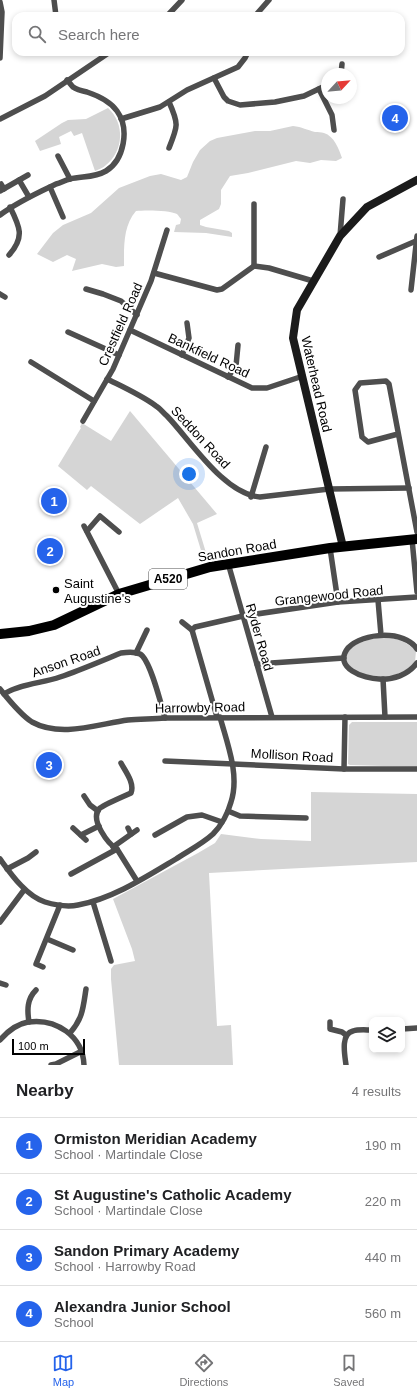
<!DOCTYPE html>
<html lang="en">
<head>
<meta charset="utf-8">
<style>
	body { margin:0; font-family:Arial,sans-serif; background:#f6f6f6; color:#202124 }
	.controls { position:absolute; right:12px; bottom:12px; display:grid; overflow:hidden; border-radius:8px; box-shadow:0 2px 6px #0003 }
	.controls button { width:36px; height:36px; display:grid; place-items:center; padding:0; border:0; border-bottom:1px solid #e0e0e0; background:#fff; color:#202124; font:20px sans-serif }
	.compass { position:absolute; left:321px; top:68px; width:36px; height:36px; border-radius:50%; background:#fff; box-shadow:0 2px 6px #0003; rotate:64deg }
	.scale { position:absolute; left:12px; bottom:10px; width:73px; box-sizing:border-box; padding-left:4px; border:2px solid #000; border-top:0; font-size:11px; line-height:14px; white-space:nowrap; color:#000; -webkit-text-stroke:3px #fff; paint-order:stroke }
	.you { position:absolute; left:189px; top:474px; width:14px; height:14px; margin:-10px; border:3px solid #fff; border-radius:50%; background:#1a73e8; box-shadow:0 0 0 6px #1a73e833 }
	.badge { display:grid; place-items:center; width:26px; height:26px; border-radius:50%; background:#2563eb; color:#fff; font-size:13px; font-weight:700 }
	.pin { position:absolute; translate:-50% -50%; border:2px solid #fff; box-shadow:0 1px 4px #0006 }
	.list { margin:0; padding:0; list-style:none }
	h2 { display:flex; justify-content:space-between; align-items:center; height:52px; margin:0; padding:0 16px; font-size:17px }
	h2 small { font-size:13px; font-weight:400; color:#757577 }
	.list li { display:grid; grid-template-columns:26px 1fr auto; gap:12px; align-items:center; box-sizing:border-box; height:56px; padding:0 16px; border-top:1px solid #e0e0e0 }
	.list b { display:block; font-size:15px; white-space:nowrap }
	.list p { margin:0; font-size:13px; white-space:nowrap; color:#757577 }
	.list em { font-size:13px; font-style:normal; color:#757577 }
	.icon { flex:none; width:22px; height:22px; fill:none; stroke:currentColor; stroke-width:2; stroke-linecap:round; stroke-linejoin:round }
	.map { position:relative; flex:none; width:417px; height:1065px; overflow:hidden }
	.search { position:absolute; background:#fff; box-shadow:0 2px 6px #0003; left:12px; right:12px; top:12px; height:44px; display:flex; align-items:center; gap:10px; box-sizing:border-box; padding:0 14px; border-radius:12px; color:#757577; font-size:15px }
	.sheet { height:276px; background:#fff }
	nav { display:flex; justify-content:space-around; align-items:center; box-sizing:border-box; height:56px; border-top:1px solid #e0e0e0; background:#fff; font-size:11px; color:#757577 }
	nav a { display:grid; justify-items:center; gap:2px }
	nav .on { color:#2563eb }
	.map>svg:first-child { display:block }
	.green { fill:#d5d5d5 }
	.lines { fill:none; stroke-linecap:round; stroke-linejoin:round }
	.street { stroke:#4e4e4e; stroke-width:5.5 }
	.secondary { stroke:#1b1b1b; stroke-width:8 }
	.highway { stroke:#000; stroke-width:10 }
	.poi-dot { fill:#000; stroke:#fff; stroke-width:1.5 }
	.labels { text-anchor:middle; stroke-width:4; stroke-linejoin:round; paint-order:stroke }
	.shield { fill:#fff; stroke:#4c4c4c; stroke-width:1 }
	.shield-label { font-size:12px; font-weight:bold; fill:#000 }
	.street-label { font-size:13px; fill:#000; stroke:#fff }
	.poi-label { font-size:13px; fill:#000; stroke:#fff; text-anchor:start }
</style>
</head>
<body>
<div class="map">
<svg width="417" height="1065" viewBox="0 0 417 1065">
	<rect width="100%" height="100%" fill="#fff"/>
	<!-- green -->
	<g class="green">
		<path d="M108,108C125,123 124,151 106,165C103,168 99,169 95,171L82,133L74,136L71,131L59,137L61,144L40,151L35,141L62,123L68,120L86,119Z"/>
		<path d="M293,126C302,127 307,130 315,132C318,132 321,132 324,133C334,136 339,149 342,158L336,161L321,160L310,163L296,161L248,173L230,176L221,190V204L219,209L200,220V225L206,227L229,231L232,233V237L206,233L174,232L176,225L180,224L181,219C181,219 177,214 177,214C170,210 144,210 136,211C123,226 124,247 124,266L116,267L102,264L72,271L76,259L67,255L53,262L37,254L53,233L63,225L91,213L119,188L150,176L161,174L181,180L187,177L193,162L200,150L210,141L217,138L255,131H270Z"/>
		<path d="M130,411L217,514L197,523L207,556L203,557L193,524L178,498L140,524L91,486L87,490L58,466L81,428L80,427L82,423L111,441Z"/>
		<path d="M376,638C393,638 403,638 416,651L415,662C410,668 405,671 397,674C390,677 380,678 373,677C359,675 335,662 353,647C359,642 368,640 376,638Z"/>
		<path d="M352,722H417V767L350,765L348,764L349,725Z"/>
		<path d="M311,792L417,794V862L209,873L217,1026L231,1025L233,1065H119L111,979V969L114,965L135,961L132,949L113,899L198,853L215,843L221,834L261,839L311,841Z"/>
	</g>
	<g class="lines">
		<!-- street -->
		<g class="street">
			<path d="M54,0L56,16"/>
			<path d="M0,2L2,12L0,58"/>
			<path d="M167,16L182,0"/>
			<path d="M255,16L269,0"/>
			<path d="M341,74L342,64"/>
			<path d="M214,78L224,97L228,101L240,105L275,102L304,96L327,85"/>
			<path d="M319,89L332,115L334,130"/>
			<path d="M169,102C179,124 178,126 169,148"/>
			<path d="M0,119L45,96L110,52"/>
			<path d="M121,119L160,107L187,90L238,67L245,58L248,52"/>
			<path d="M58,156L70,179"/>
			<path d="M19,180L29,197"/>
			<path d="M1,184L4,189"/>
			<path d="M50,187L63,217"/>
			<path d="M0,191L28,175"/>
			<path d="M0,215C17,202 37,193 56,184C61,183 65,180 70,179C82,176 94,178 106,171C124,160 130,129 117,111C110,101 99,96 87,92C82,91 77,90 73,87C71,85 69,82 67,80"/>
			<path d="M340,236L343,199"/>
			<path d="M9,255C25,237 20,227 10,207"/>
			<path d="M379,257L416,241"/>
			<path d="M254,266V204"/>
			<path d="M154,273L217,290L222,289L254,266L269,268L313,281"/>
			<path d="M86,289L103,294L121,301L137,315"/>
			<path d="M411,290L417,236"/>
			<path d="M0,294L5,297"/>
			<path d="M130,330L252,388H267L303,376"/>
			<path d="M68,332L119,355"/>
			<path d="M182,355L189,338L187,323"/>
			<path d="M31,362L94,401"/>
			<path d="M228,377L236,366L238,345"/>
			<path d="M107,379C123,387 141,395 156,406C160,408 163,413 167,416C191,441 224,494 260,497L329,489L409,488"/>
			<path d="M83,421L113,369L151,281L167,230"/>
			<path d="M398,434L368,442L362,437L355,390L360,383L386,381L389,384L417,532"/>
			<path d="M251,497L266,447"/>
			<path d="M84,526L119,594"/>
			<path d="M87,531L100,516L119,532"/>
			<path d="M412,539L417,592"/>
			<path d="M330,548L338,602"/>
			<path d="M228,563L272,717"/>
			<path d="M378,600L381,635"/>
			<path d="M182,622L192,630"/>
			<path d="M417,649C405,630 363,632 348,648C332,668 365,679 379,679C393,680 408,675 417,663"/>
			<path d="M136,653L147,630"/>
			<path d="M257,664L344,658"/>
			<path d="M383,679L385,717"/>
			<path d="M0,689C8,699 21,715 32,722C61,738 98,724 128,720C140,719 153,719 165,718L417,717"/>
			<path d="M4,694C19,684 43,683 60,677C81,670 101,661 121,653C127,652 134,651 140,654C150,659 161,704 165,718"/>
			<path d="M217,717L192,630L195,627L243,616L338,602L417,597"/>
			<path d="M165,761L344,769H417"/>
			<path d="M121,763C125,771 135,783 131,793C125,796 103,805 99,809C90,820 108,844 117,849L137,881"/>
			<path d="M344,769L345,717"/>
			<path d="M84,796L90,805L98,811"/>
			<path d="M228,811L240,816L306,818"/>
			<path d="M73,828L86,840"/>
			<path d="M128,828L131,834"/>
			<path d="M81,835L99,826"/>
			<path d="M155,835L187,817L202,815L222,822"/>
			<path d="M113,847L137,830"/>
			<path d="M0,859C11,874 26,896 45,902C55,905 68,907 78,905C112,899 146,877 176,859C188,851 202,844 213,834C221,826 228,813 231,802C240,775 227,743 220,717"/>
			<path d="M7,869L28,858L36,852"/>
			<path d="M71,874L117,849"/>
			<path d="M93,902L111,961"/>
			<path d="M0,922L24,890"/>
			<path d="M47,939L73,950"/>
			<path d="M43,967L36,964L60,905"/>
			<path d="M0,983L6,985"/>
			<path d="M29,1022C27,1010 27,999 36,990"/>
			<path d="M330,1022V1029L342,1032L346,1035"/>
			<path d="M402,1029L417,1028"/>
			<path d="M70,1033C83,1018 83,1008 86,989"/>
			<path d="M0,1040C7,1032 17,1024 28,1022C56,1018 83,1036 84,1065"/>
			<path d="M51,1065L56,1064L82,1051"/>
			<path d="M346,1065C345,1056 340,1034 353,1031C359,1029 366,1030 372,1030"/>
		</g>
		<!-- secondary -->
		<path class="secondary" d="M343,547L293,338L297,310L340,236L367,207L417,180"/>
		<!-- highway -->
		<path class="highway" d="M0,634L29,631L54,625L119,594L210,567L330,548L417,539"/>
	</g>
	<!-- markers -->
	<circle class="poi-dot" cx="56" cy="590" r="4"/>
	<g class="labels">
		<!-- shield labels -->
		<rect class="shield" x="149" y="569" width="38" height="20" rx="3"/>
		<g class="shield-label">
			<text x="168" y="583">A520</text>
		</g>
		<!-- street labels -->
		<g class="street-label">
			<text transform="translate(120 324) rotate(-66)" y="5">Crestfield Road</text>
			<text transform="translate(209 355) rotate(25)" y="5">Bankfield Road</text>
			<text transform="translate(317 384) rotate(77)" y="5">Waterhead Road</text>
			<text transform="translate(201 437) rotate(47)" y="5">Seddon Road</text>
			<text transform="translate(237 550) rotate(-10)" y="5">Sandon Road</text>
			<text transform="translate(329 595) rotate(-6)" y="5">Grangewood Road</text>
			<text transform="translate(260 637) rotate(74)" y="5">Ryder Road</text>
			<text transform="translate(66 661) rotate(-19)" y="5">Anson Road</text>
			<text transform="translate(200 707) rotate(-1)" y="5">Harrowby Road</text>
			<text transform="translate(292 755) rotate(3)" y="5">Mollison Road</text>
		</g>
		<!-- poi labels -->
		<g class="poi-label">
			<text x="64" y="588">Saint<tspan x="64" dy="15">Augustine's</tspan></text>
		</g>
	</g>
</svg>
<div class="controls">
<button><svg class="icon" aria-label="layers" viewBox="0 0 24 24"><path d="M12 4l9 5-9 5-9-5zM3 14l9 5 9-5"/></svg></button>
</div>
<svg class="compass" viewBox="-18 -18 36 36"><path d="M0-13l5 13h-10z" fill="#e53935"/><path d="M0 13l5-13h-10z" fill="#757577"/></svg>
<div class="scale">100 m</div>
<div class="you"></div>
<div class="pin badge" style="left:54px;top:501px">1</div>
<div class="pin badge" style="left:50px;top:551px">2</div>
<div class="pin badge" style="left:49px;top:765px">3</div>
<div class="pin badge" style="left:395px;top:118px">4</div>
<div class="search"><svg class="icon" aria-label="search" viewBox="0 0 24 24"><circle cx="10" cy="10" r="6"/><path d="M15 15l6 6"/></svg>Search here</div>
</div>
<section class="sheet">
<h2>Nearby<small>4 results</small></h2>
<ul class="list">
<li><span class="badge">1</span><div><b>Ormiston Meridian Academy</b><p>School · Martindale Close</p></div><em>190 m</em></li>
<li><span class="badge">2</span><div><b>St Augustine's Catholic Academy</b><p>School · Martindale Close</p></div><em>220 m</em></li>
<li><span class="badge">3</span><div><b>Sandon Primary Academy</b><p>School · Harrowby Road</p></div><em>440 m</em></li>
<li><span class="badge">4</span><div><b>Alexandra Junior School</b><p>School</p></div><em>560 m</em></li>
</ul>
</section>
<nav>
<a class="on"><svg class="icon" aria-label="map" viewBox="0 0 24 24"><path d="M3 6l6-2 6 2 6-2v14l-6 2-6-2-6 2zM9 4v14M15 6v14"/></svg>Map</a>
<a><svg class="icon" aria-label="directions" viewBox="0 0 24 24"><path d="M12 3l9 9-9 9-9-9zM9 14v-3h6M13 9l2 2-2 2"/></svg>Directions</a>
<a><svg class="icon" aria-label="saved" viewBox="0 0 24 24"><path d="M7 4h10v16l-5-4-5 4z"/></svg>Saved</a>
</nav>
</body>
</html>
